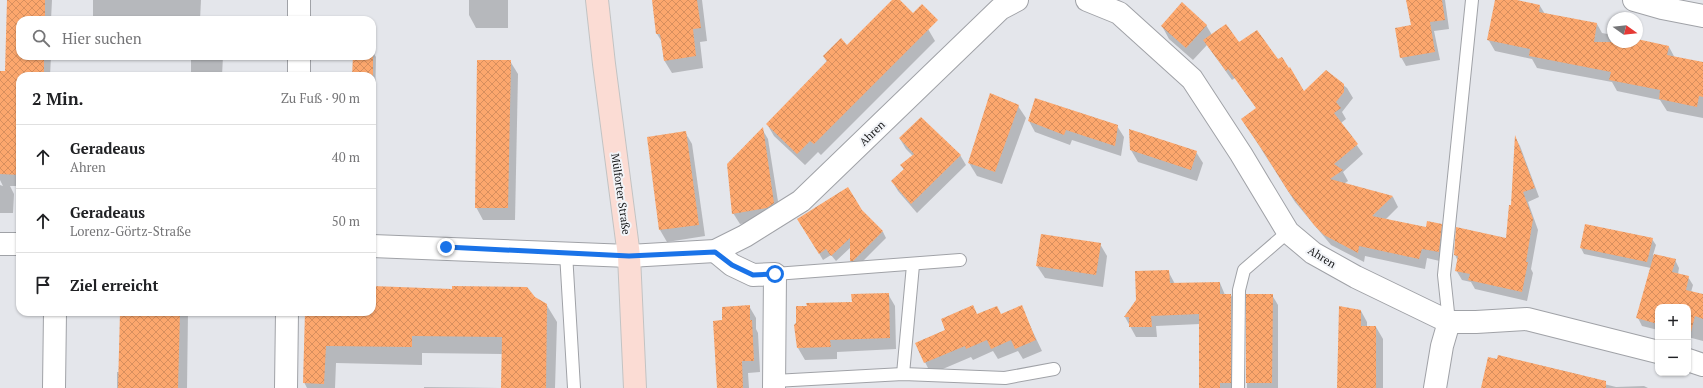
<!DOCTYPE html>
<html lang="de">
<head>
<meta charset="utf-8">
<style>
	body { margin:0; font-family:"PT Serif",serif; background:#f2f2f2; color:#202124 }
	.controls { position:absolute; right:12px; bottom:12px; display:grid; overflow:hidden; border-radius:8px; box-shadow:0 1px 3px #0004 }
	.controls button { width:36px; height:36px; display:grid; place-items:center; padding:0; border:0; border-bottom:1px solid #e0e0e0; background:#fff; color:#202124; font:20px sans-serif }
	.compass { position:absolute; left:1607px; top:12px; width:36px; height:36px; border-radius:50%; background:#fff; box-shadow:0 1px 3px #0004; rotate:105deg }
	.stop { position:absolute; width:12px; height:12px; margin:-9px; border:3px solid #1a73e8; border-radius:50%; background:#fff }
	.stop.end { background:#1a73e8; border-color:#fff; box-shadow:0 1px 4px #0008 }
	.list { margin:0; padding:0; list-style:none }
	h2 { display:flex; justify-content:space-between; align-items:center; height:52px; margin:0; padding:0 16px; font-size:17px }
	h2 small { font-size:13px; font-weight:400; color:#757577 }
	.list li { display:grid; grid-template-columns:26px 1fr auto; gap:12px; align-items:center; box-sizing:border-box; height:64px; padding:0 16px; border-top:1px solid #e0e0e0 }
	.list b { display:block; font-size:15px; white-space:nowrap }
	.list p { margin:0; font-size:13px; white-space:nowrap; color:#757577 }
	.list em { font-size:13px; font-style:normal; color:#757577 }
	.icon { flex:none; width:22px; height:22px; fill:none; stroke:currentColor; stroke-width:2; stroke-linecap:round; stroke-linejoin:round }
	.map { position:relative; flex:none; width:1703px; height:388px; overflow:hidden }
	.search { position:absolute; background:#fff; box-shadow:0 1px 3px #0004; left:16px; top:16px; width:360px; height:44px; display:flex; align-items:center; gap:10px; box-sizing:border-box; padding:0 14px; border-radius:12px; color:#757577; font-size:15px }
	.panel { position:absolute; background:#fff; box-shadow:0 1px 3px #0004; left:16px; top:72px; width:360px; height:244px; border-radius:12px }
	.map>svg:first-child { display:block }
	.shadow { fill:#0003 }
	.building { fill:url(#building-cross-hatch) }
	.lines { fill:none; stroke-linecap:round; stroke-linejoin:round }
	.service-casing { stroke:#a0a2a7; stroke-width:14 }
	.minor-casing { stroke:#a0a2a7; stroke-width:24 }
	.primary-casing { stroke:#c2c3c3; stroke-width:24 }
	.service { stroke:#fff; stroke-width:12 }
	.minor { stroke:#fff; stroke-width:22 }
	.primary { stroke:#fbdcd4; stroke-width:22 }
	.route { stroke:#1a73e8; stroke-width:5 }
	.labels { text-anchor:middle; stroke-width:4; stroke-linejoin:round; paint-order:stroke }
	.street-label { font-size:11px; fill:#161718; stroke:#f2f4f8 }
</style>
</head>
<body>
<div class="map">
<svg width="1703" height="388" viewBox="0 0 1703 388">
	<defs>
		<pattern id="building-cross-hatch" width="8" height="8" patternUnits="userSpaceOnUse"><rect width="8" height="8" fill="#fca76d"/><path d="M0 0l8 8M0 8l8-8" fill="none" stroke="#d78f5e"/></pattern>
	</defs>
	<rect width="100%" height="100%" fill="#e4e6eb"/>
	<!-- shadow -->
	<g class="shadow">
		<path d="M8,0H52L51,20H20V56H51L50,76H20V186H10L14,194L13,213H0V185L3,186L0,180V72H6Z"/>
		<path d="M93,0H201L200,20H93Z"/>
		<path d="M469,0H508V28H476L469,15Z"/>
		<path d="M653,0H702L707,41L700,42L703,68L672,73L664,60L662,42L657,34Z"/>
		<path d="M893,0H899L928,29L935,41L821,155L818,152L805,165L774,136L767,124L827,62L824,57L847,46Z"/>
		<path d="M1407,0H1445L1449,29L1434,31L1440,60L1406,66L1401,57L1412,26Z"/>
		<path d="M1496,0H1513L1540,6L1545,14L1597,24L1602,33L1613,35V42H1637V40L1669,47L1675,58L1703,64V118L1667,111L1660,100L1617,91L1612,82L1537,68L1532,59L1495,51L1488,39Z"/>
		<path d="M1206,25L1212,35L1239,44L1278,60L1304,93L1326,71L1347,88L1353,98L1342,112L1346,119L1341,123L1363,154L1343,172L1348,181L1344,184L1393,197L1398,207L1385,220L1426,229L1441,225L1447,235L1444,262L1427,258L1425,269L1365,256L1364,262L1331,245L1295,202L1242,119L1257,109L1235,78L1232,80L1207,45L1193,60L1169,39L1162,26Z"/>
		<path d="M372,51L376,57L373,193H372V76H353L354,56H372Z"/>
		<path d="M181,56H223L222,76H191V56Z"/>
		<path d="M510,61L518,74L515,220H483L476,207Z"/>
		<path d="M1018,106L1026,118L1002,184L977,176L969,163Z"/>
		<path d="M1029,121L1117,126L1124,137L1121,156L1072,140L1070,145L1035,132Z"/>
		<path d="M762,129L768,139L780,214L773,218L740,224L733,213Z"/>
		<path d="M685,132L692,144L705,236L667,242L660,230L648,138Z"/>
		<path d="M900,139L960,155L966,165L917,213L898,191L892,181L904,170L901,165L913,156L906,149Z"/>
		<path d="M1516,139L1520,146L1539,197L1528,202L1538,230L1531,269L1533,273L1527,301L1475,289L1471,282L1462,280L1456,270L1458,261L1455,255L1457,228L1507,239L1512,206Z"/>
		<path d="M1131,150L1196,152L1203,163L1197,181L1138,162Z"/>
		<path d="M861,211L883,232L886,238L857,267H855L851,260V247L836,261L831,255L823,260L799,219Z"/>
		<path d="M1652,239L1656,245L1653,255L1675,260L1679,268L1678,274L1688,277L1693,285L1691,292L1703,295V341L1688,337V307H1658V330L1642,326L1638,318L1651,268L1584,254L1581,248Z"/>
		<path d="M1100,244L1107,256L1103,287L1045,278L1037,266Z"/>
		<path d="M1168,271L1175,284L1220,283L1225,295H1231L1237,305L1236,388H1200V324L1156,326L1157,337H1136L1125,317L1137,300Z"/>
		<path d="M372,288L534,298L546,304L557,322L555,388H502V354L422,353V365L336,363L335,388H307L304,382L306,312H372Z"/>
		<path d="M888,294L895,306L896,349L837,352V359L805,360L798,348Z"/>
		<path d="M1247,295H1272L1278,305V388H1247Z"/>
		<path d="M749,306L756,318V329L758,333L760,372L748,373L749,388H718L714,322L723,321Z"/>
		<path d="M1021,307L1042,351L1023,359L1018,351L998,359L993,351L973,360L971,357L931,374L916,344L977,315H1001Z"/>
		<path d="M1361,311L1367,322V327H1376L1383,339V388H1339Z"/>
		<path d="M121,312H188L187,388H117V372H120Z"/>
		<path d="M1499,356L1581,375L1584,379L1616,387L1644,386L1648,388H1482Z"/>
		<path d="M424,387L500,388H424Z"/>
	</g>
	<!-- building -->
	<g class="building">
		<path d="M7,0H45V20H20V56H44V72H36V76H20V175L0,174V71H5Z"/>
		<path d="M652,0H697L701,28L693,29L696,56L664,61L660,34H656Z"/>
		<path d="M892,0H900L913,13L922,4L938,20L814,144L810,141L797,154L766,124L827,61L823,56L841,38L847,45Z"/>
		<path d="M1406,0H1442L1445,20L1430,22L1435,52L1400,58L1395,28L1411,25Z"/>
		<path d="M1495,0H1517L1540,5L1539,12L1597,23L1594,42H1637V39L1669,46L1667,55L1703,62V97L1699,96L1697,107L1659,99L1660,90L1609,80L1611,72L1529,56L1530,49L1487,40Z"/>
		<path d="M1182,2L1207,25L1186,48L1161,26Z"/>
		<path d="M1226,24L1239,42L1257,30L1278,59L1282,57L1289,68L1290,67L1304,91L1326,70L1344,84V92L1336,102L1341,108L1334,113L1358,144L1334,164L1343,170L1330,179L1393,196L1372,216L1426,227L1427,221L1442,224L1439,252L1422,249L1419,259L1359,246L1358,253L1324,235L1314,225L1288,191L1261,148L1241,119L1256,108L1228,69L1226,71L1203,40Z"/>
		<path d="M353,56H373V76H352Z"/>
		<path d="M477,60H511L508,208H475Z"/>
		<path d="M990,93L1019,105L995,172L968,163Z"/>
		<path d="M1035,98L1118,125L1115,146L1066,130L1064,135L1028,121Z"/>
		<path d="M921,117L961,155L911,204L891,181L904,169L900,165L914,154L899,138Z"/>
		<path d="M763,127L774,203L767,208L732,214L727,164Z"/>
		<path d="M1129,129L1197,151L1191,170L1130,150Z"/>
		<path d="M686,131L699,225L659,230L647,137Z"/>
		<path d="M1515,135L1535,188L1523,192L1533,219L1526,262H1528L1522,292L1468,280L1470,274L1455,271L1458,256L1454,255L1456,227L1506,238L1509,205H1511Z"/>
		<path d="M848,187L862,210L883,231L853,261H850V238L831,256L826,249L819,254L797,219Z"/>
		<path d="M1585,224L1653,238L1647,262L1580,248Z"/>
		<path d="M1041,234L1101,243L1096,275L1036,266Z"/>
		<path d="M1654,254L1676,259L1672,272L1689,276L1686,290L1703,294V319L1695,316L1691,332L1688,331V307H1658V324L1636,318Z"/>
		<path d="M1169,270L1170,283L1220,282V294H1231V383H1220V388H1199V314L1151,316L1152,327H1129V317H1124L1136,300L1135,271Z"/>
		<path d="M372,286L452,289V286L527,287L535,297L547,304L546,388H501L502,337L412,336V347L326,346L324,384L303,383L305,312H372Z"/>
		<path d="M889,293L890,338L830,340L831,347L797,348L794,325L796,323V306H807L806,303L852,302L851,294Z"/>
		<path d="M1246,294H1273L1272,383H1246Z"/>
		<path d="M750,305V320H752L754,361H742L743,388H717L713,321L722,320V307Z"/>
		<path d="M973,305L977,314L997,306L1001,314L1022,305L1036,340L1015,349L1011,340L991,349L987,340L966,349L965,346L924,363L915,343L945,330L941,319Z"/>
		<path d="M1339,306L1361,310V326H1376V388H1337Z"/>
		<path d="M120,312H180L178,388H118Z"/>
		<path d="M1498,355L1606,381V388H1481L1488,357L1497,359Z"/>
	</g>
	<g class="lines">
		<!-- service casing -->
		<g class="service-casing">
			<g id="service">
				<path d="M566,253L574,388"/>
				<path d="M775,274L960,260"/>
				<path d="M1449,322L1444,275L1472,0"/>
				<path d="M903,374L913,265"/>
				<path d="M774,381L903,374L1005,378L1054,369"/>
				<path d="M1238,388L1239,290L1244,270L1288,232"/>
			</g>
		</g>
		<!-- minor casing -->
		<g class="minor-casing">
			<g id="minor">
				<path d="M1087,0L1119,13L1192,79L1241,154L1288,232L1313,253L1356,277L1449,322H1476L1527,319L1658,352"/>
				<path d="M1634,0L1662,8L1703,16"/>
				<path d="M299,20V0"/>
				<path d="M299,76V56"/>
				<path d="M0,244H20"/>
				<path d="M372,246L629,256L715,251L745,236L801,201L1000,9L1017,0"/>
				<path d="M715,251L732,265L753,275L775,274L774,388"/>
				<path d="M1688,360L1703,365"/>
				<path d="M54,388L55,312"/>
				<path d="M286,388L287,312"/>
				<path d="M1435,388L1442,346L1449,322"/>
			</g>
		</g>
		<!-- primary casing -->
		<g class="primary-casing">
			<path id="primary" d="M597,0L604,64L629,256L635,388"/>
		</g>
		<!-- service -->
		<use href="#service" class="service"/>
		<!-- minor -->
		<use href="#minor" class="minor"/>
		<!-- primary -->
		<use href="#primary" class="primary"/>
	</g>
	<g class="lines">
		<!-- route -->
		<path class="route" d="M446,247L629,256L715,252L732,265L753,275L775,274"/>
	</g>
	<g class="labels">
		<!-- street labels -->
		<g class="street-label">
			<text transform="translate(872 133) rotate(-44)" y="4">Ahren</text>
			<text transform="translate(621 194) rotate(82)" y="4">Mülforter Straße</text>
			<text transform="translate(1322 257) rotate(32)" y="4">Ahren</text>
		</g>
	</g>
</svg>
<div class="controls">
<button>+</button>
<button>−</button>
</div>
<svg class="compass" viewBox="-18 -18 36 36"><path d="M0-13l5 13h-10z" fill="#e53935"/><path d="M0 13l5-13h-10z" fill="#757577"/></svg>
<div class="stop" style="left:775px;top:274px"></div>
<div class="stop end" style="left:446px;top:247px"></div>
<div class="search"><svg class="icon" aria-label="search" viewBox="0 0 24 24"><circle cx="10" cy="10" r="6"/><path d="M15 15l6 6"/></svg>Hier suchen</div>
<section class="panel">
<h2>2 Min.<small>Zu Fuß · 90 m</small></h2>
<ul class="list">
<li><svg class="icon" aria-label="ahead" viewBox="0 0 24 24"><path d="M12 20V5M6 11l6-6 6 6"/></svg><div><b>Geradeaus</b><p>Ahren</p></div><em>40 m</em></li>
<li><svg class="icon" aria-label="ahead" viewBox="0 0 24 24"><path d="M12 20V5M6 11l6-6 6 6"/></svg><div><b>Geradeaus</b><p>Lorenz-Görtz-Straße</p></div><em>50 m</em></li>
<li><svg class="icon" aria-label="arrive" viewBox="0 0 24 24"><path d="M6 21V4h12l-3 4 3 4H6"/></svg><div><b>Ziel erreicht</b></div></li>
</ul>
</section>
</div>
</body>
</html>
